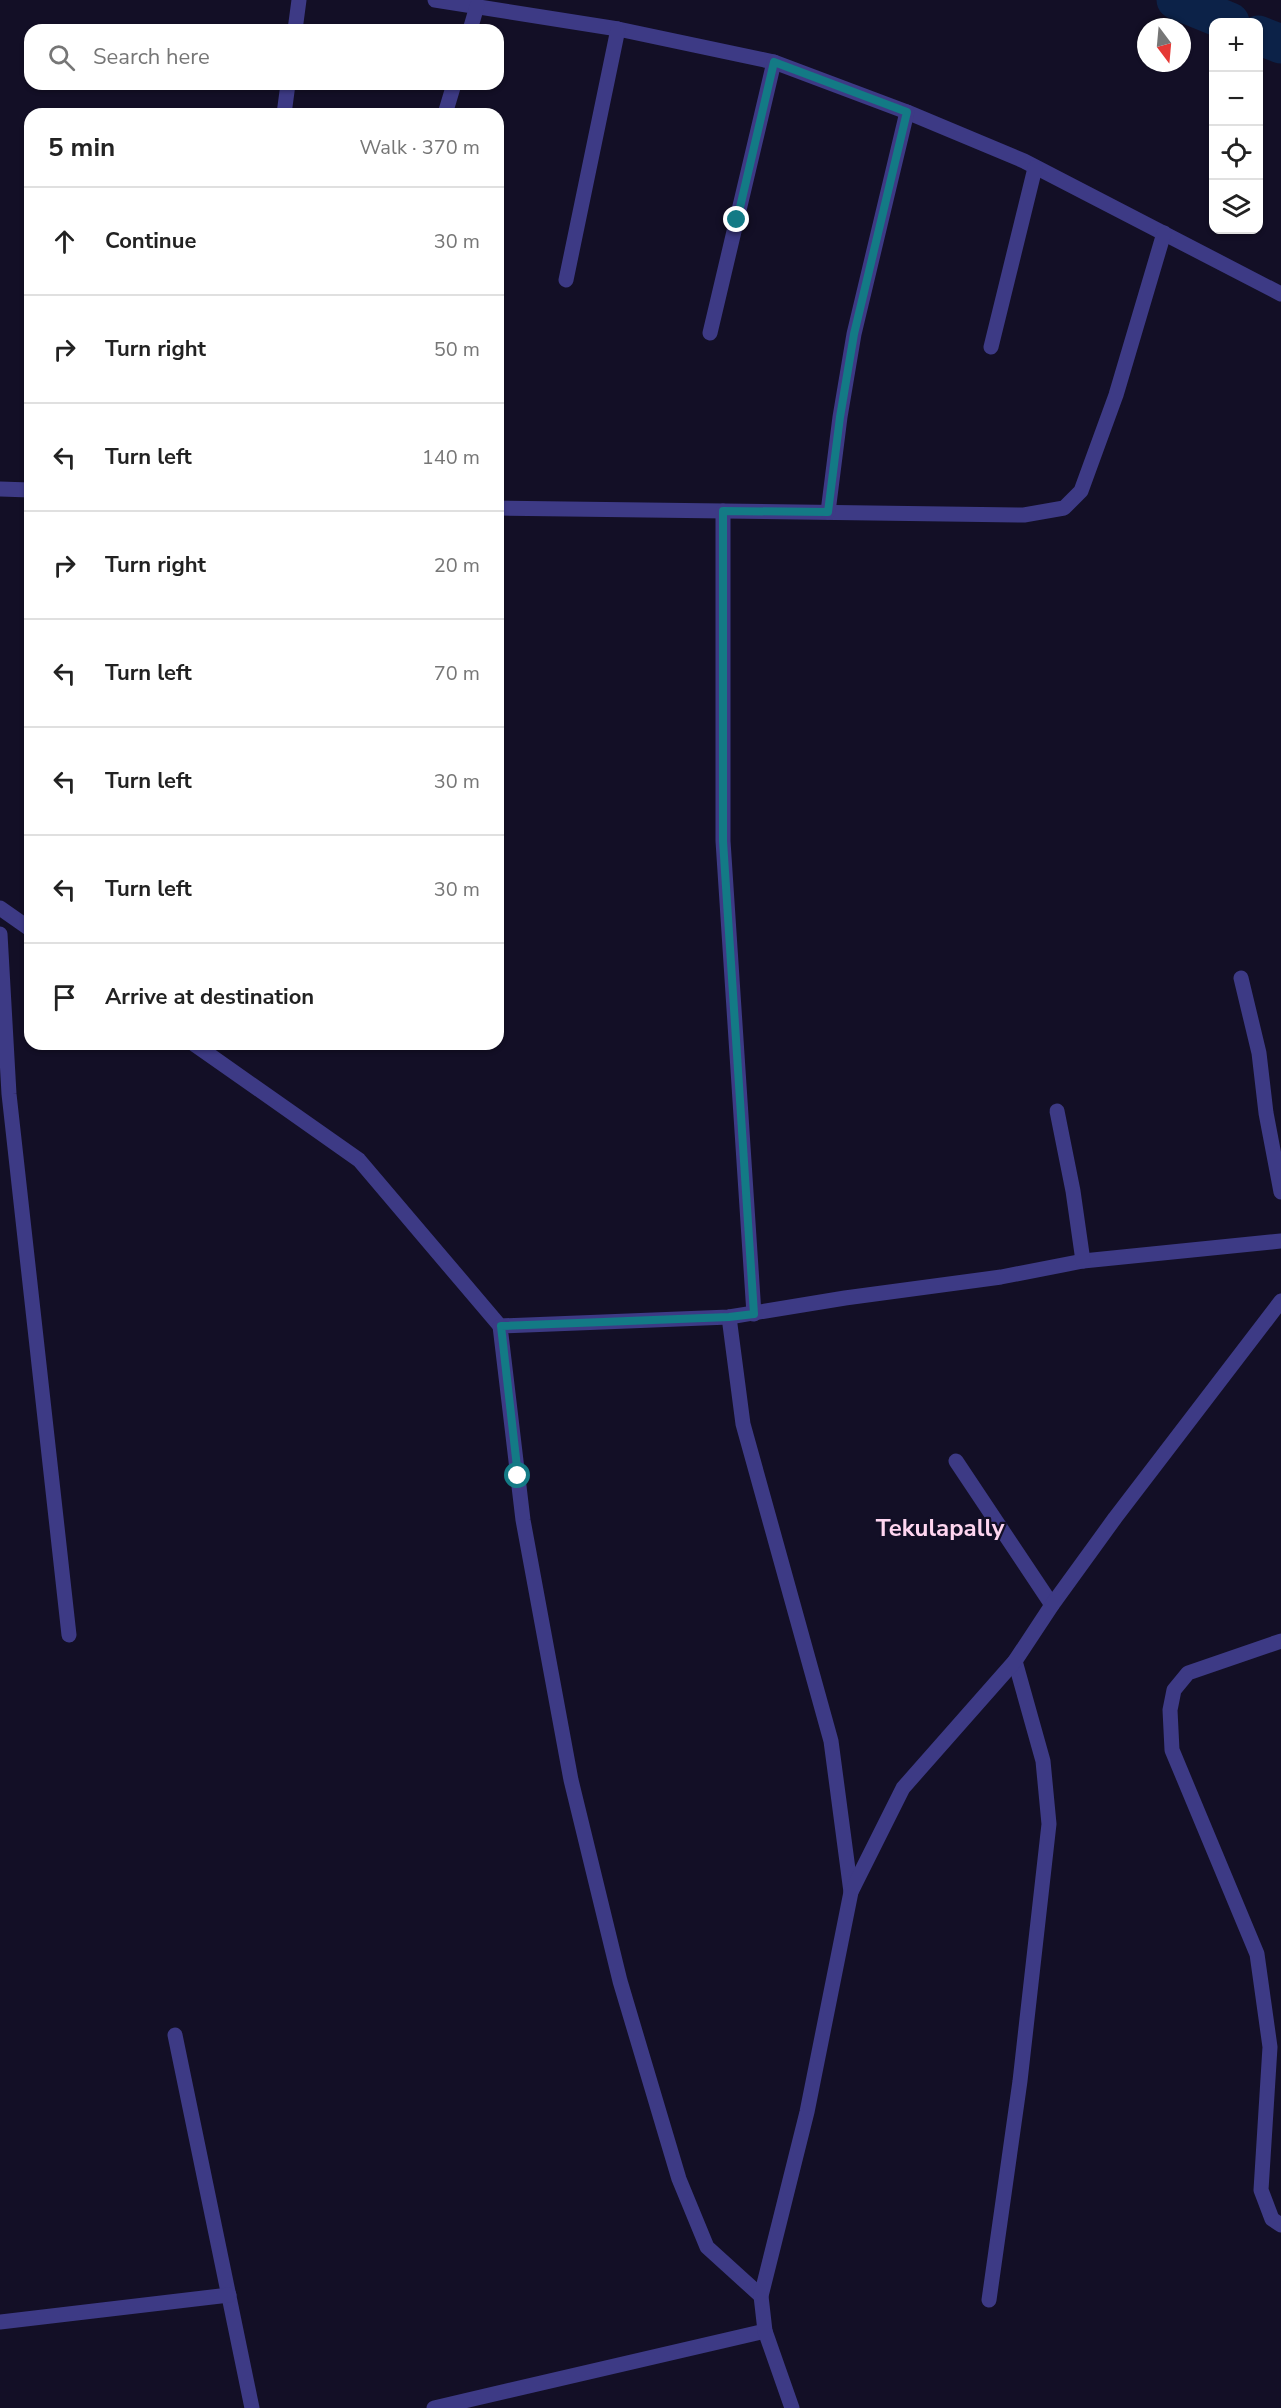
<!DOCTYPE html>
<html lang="en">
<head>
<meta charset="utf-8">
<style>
	body { margin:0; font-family:"Nunito Sans",sans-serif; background:#f6f6f6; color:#222 }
	.controls { position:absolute; right:18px; top:18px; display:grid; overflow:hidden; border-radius:12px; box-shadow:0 2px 4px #0004 }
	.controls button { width:54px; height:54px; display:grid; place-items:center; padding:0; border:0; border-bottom:2px solid #e0e0e0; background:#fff; color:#222; font:30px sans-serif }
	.compass { position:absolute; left:1137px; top:18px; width:54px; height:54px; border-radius:50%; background:#fff; box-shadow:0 2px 4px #0004; rotate:164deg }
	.stop { position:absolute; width:18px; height:18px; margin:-14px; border:4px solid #137a85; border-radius:50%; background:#fff }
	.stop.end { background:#137a85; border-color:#fff; box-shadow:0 2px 6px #0008 }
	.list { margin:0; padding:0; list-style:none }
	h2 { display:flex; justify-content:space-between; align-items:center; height:78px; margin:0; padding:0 24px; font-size:26px }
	h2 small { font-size:20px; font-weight:400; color:#767676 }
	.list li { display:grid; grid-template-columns:39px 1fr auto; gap:18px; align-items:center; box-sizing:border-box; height:108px; padding:0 24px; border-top:2px solid #e0e0e0 }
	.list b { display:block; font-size:22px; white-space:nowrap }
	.list em { font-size:20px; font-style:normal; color:#767676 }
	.icon { flex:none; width:33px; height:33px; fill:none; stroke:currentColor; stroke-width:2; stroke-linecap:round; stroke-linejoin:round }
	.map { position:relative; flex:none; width:1281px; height:2408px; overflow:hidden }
	.search { position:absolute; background:#fff; box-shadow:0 2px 4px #0004; left:24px; top:24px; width:480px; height:66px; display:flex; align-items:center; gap:15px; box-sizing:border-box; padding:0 21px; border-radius:18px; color:#767676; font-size:22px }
	.panel { position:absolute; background:#fff; box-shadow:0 2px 4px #0004; left:24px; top:108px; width:480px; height:942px; border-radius:18px }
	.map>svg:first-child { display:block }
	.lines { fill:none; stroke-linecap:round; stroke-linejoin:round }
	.canal { stroke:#0c2248; stroke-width:39 }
	.minor { stroke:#3d3a85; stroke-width:15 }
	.route { stroke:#137a85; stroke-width:8 }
	.labels { text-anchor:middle; stroke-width:4.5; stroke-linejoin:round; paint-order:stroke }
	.quarter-label { font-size:24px; font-weight:bold; fill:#ffd6f0; stroke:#130f26 }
</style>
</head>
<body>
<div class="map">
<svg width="1281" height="2408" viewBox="0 0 1281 2408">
	<rect width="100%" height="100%" fill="#130f26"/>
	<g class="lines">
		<!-- canal -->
		<g class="canal">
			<path d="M1176,0L1230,22"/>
			<path d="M1258,35L1281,44"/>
		</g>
		<!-- minor -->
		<g class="minor">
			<path d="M435,0L618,29L774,62L907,112L1024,161L1281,294"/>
			<path d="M295,30L299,0"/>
			<path d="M470,30L477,6"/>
			<path d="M284,114L288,84"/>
			<path d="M445,114L454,84"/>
			<path d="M566,280L618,29"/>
			<path d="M710,333L774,62"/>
			<path d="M991,347L1035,168"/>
			<path d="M0,489L30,490"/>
			<path d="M498,508L1024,515L1064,508L1081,491L1116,395L1164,233"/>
			<path d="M723,511V841L754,1314"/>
			<path d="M828,512L840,417L854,334L907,112"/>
			<path d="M0,908L30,929"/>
			<path d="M0,934L9,1094L69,1635"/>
			<path d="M1241,978L1259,1053L1266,1113L1281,1192"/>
			<path d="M194,1044L359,1160L500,1326L729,1317L845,1298L1001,1277L1083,1261L1281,1241"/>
			<path d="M1057,1111L1073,1191L1083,1261"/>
			<path d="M729,1317L743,1424L831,1741L851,1892"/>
			<path d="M500,1326L523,1520L571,1780L620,1981L679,2179L707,2247L761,2296"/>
			<path d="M956,1461L1052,1605"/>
			<path d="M1281,1641L1188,1673L1174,1690L1170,1710L1172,1750L1257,1954L1270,2047L1261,2190L1272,2219L1281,2225"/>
			<path d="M175,2035L252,2408"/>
			<path d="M989,2300L1020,2081L1049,1824L1043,1761L1015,1661"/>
			<path d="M0,2322L229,2295"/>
			<path d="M434,2408L765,2331"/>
			<path d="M792,2408L765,2331L761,2296L807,2112L851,1892L903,1788L1015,1661L1052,1605L1115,1518L1281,1301"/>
		</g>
	</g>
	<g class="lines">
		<!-- route -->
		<path class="route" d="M518,1476L501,1326L729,1317L754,1314L723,841V511L828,512L840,417L854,334L907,112L774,62L737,220"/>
	</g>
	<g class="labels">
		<!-- quarter labels -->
		<g class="quarter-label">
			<text x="940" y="1536">Tekulapally</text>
		</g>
	</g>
</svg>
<div class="controls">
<button>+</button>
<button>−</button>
<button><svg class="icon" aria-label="locate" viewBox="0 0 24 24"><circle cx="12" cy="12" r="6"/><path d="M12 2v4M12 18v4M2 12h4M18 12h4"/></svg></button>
<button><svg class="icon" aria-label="layers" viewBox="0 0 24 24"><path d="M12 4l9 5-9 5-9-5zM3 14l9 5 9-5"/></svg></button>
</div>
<svg class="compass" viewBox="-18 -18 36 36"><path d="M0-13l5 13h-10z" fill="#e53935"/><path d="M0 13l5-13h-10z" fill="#767676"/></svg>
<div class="stop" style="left:518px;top:1476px"></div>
<div class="stop end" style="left:737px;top:220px"></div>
<div class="search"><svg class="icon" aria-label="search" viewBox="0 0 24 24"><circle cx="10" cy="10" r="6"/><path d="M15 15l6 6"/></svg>Search here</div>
<section class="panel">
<h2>5 min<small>Walk · 370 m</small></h2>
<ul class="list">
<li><svg class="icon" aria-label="ahead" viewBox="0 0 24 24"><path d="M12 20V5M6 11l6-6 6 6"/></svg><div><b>Continue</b></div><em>30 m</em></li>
<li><svg class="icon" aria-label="right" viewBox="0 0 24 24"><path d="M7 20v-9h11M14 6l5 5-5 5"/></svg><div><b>Turn right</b></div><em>50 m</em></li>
<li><svg class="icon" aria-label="left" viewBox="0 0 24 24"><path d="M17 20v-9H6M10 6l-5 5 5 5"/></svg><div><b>Turn left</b></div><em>140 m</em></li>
<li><svg class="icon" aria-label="right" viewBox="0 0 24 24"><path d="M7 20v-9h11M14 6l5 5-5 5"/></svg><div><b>Turn right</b></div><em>20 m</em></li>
<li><svg class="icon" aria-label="left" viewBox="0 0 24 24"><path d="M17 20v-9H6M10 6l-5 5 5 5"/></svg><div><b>Turn left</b></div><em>70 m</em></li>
<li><svg class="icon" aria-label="left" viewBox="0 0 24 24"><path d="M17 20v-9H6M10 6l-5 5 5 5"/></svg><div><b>Turn left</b></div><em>30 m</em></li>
<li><svg class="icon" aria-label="left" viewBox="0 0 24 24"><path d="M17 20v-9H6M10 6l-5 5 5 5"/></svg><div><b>Turn left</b></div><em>30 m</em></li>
<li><svg class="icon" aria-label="arrive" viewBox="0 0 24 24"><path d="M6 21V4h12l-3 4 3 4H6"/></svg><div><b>Arrive at destination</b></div></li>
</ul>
</section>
</div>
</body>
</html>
